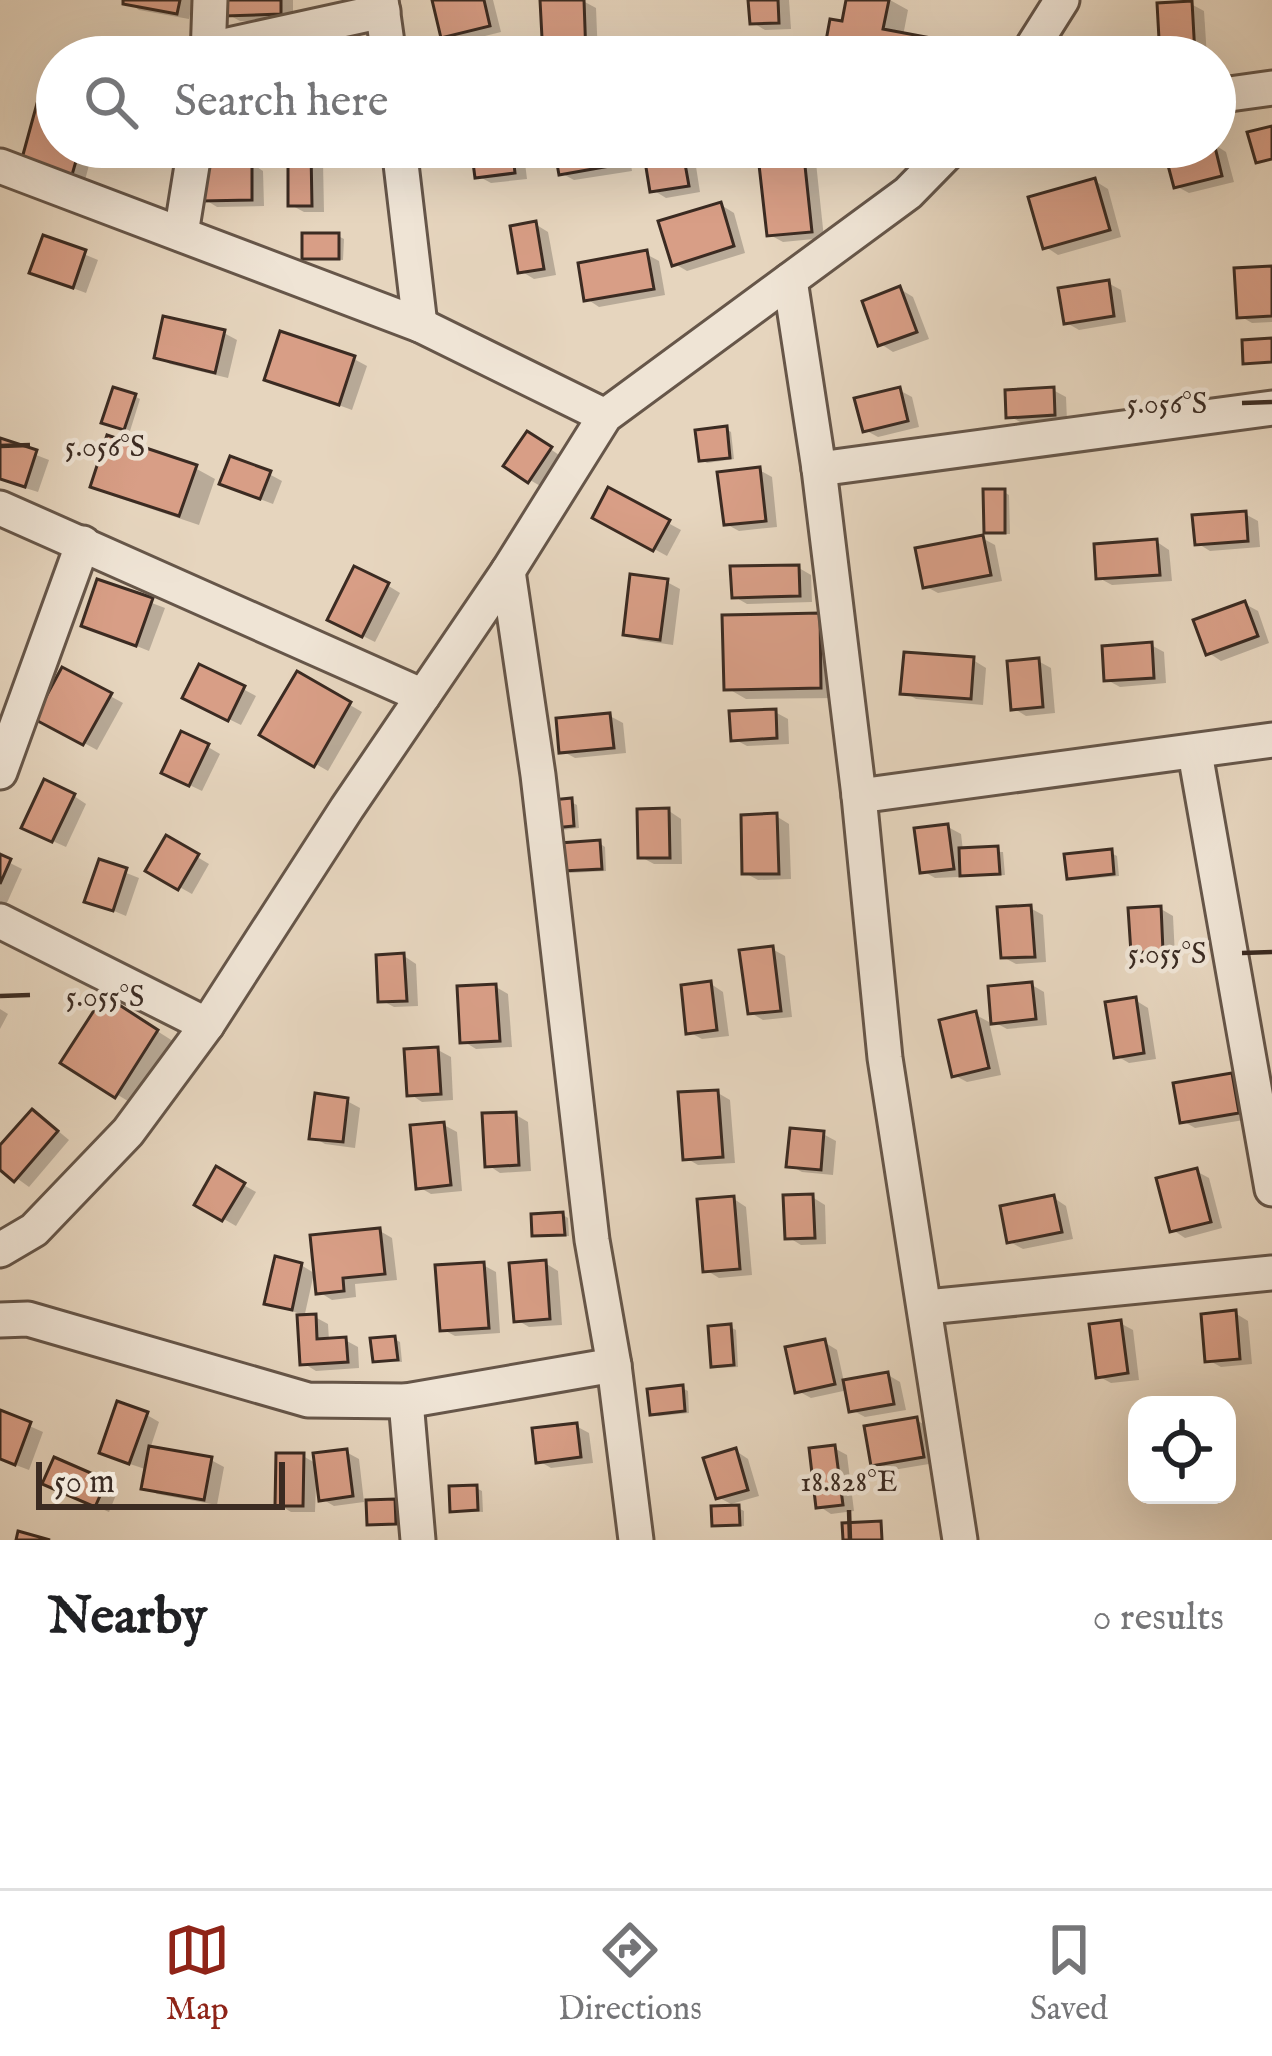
<!DOCTYPE html>
<html lang="en">
<head>
<meta charset="utf-8">
<style>
	body { margin:0; font-family:"IM FELL English",serif; background:#f2f2f2; color:#202124 }
	.controls { position:absolute; right:36px; bottom:36px; display:grid; overflow:hidden; border-radius:24px; box-shadow:0 12px 48px #0002 }
	.controls button { width:108px; height:108px; display:grid; place-items:center; padding:0; border:0; border-bottom:3px solid #e0e0e0; background:#fff; color:#202124; font:60px sans-serif }
	.scale { position:absolute; left:36px; bottom:30px; width:249px; box-sizing:border-box; padding-left:12px; border:6px solid #3b2b22; border-top:0; font-size:33px; line-height:42px; white-space:nowrap; color:#3b2b22; -webkit-text-stroke:9px #efe4d5; paint-order:stroke }
	.list { margin:0; padding:0; list-style:none }
	h2 { display:flex; justify-content:space-between; align-items:center; height:156px; margin:0; padding:0 48px; font-size:51px }
	h2 small { font-size:39px; font-weight:400; color:#757577 }
	.icon { flex:none; width:66px; height:66px; fill:none; stroke:currentColor; stroke-width:2; stroke-linecap:round; stroke-linejoin:round }
	.map { position:relative; flex:none; width:1272px; height:1540px; overflow:hidden }
	.search { position:absolute; background:#fff; box-shadow:0 12px 48px #0002; left:36px; right:36px; top:36px; height:132px; display:flex; align-items:center; gap:30px; box-sizing:border-box; padding:0 42px; border-radius:66px; color:#757577; font-size:45px }
	.sheet { height:348px; background:#fff }
	nav { display:flex; justify-content:space-around; align-items:center; box-sizing:border-box; height:168px; border-top:3px solid #e0e0e0; background:#fff; font-size:33px; color:#757577 }
	nav a { display:grid; justify-items:center; gap:6px }
	nav .on { color:#8f2418 }
	.map>svg:first-child { display:block }
	.shadow { fill:#0003 }
	.building { fill:#d89e86; stroke:#3b2b22; stroke-width:3 }
	.lines { fill:none; stroke-linecap:round; stroke-linejoin:round }
	.minor-casing { stroke:#665649; stroke-width:39 }
	.minor { stroke:#efe4d5; stroke-width:33 }
	.ticks { fill:none; stroke:#3b2b22; stroke-width:4.5 }
	.ticks-label { font-size:30px; text-anchor:middle; fill:#3b2b22; stroke:#efe4d5; stroke-width:9; stroke-linejoin:round; paint-order:stroke }
</style>
</head>
<body>
<div class="map">
<svg width="1272" height="1540" viewBox="0 0 1272 1540">
	<rect width="100%" height="100%" fill="#e6d5be"/>
	<filter id="stains"><feTurbulence type="fractalNoise" baseFrequency=".00167" numOctaves="4"/><feColorMatrix values="0 0 0 0 .2 0 0 0 0 .09 0 0 0 0 .02 0 0 0 .5 -.17"/></filter>
	<radialGradient id="worn" r=".72"><stop offset=".6" stop-color="#630" stop-opacity="0"/><stop offset="1" stop-color="#630" stop-opacity=".3"/></radialGradient>
	<!-- shadow -->
	<g class="shadow">
		<path d="M126,0H193L189,19L139,10Z"/>
		<path d="M227,0H293V20L240,21L227,14Z"/>
		<path d="M446,0H493L501,32L457,43L444,36Z"/>
		<path d="M751,0H789L791,29L765,30L752,22Z"/>
		<path d="M849,0H890L908,10L903,36L930,40L950,52L949,57H826L844,25Z"/>
		<path d="M583,1L596,8L598,57H546Z"/>
		<path d="M1191,4L1204,11L1207,57H1167L1163,55Z"/>
		<path d="M320,46L333,57H289Z"/>
		<path d="M57,104V147H94L85,180L37,168Z"/>
		<path d="M1215,145L1226,152L1234,182L1189,193L1176,186L1203,147Z"/>
		<path d="M124,147H198L195,163Z"/>
		<path d="M474,147H523L527,179L491,183L478,176Z"/>
		<path d="M557,147H628L632,171L574,180L561,173Z"/>
		<path d="M681,147L694,154L700,192L666,198L653,190L647,152Z"/>
		<path d="M786,147H805L815,153L824,238L783,242L770,235Z"/>
		<path d="M311,155L323,162L324,212H304L291,205Z"/>
		<path d="M251,163L263,171L264,206L217,207L204,199Z"/>
		<path d="M1095,181L1108,189L1121,237L1058,255L1046,247Z"/>
		<path d="M721,205L734,213L745,253L687,271L675,264Z"/>
		<path d="M535,224L548,232L556,275L534,279L521,271Z"/>
		<path d="M338,236L344,239L343,260L305,257Z"/>
		<path d="M45,238L98,260L86,293L46,278Z"/>
		<path d="M646,254L659,261L665,295L599,307L587,299Z"/>
		<path d="M1272,269V322L1252,323L1240,316Z"/>
		<path d="M1108,283L1121,290L1126,322L1079,330L1067,323Z"/>
		<path d="M900,289L913,297L929,339L893,352L881,344Z"/>
		<path d="M165,319L224,333L237,340L228,378L170,364L157,357Z"/>
		<path d="M354,359L367,366L352,410L268,379Z"/>
		<path d="M899,390L912,397L919,427L878,437L865,430Z"/>
		<path d="M1053,390L1066,397L1067,421L1022,423L1009,416Z"/>
		<path d="M134,396L140,399L130,431L110,425Z"/>
		<path d="M726,429L731,432L734,459L707,463L702,460Z"/>
		<path d="M0,441L49,460L38,492L0,480Z"/>
		<path d="M540,442L562,457L542,487L530,480Z"/>
		<path d="M195,468L215,479L199,525L113,496L93,485Z"/>
		<path d="M759,470L772,477L777,527L739,531L726,524Z"/>
		<path d="M269,474L282,481L273,504L236,490Z"/>
		<path d="M609,491L681,530L667,556L596,517Z"/>
		<path d="M1004,492L1009,495L1010,534H992L987,531Z"/>
		<path d="M1245,514L1258,521L1260,547L1210,551L1197,543Z"/>
		<path d="M982,538L995,545L1002,581L938,593L925,586Z"/>
		<path d="M1157,542L1169,550L1172,581L1112,585L1099,578Z"/>
		<path d="M799,568L811,575L812,602L747,604L735,597Z"/>
		<path d="M667,582L680,589L673,645L639,640L626,633Z"/>
		<path d="M99,583L165,608L149,651L85,625Z"/>
		<path d="M387,585L400,593L375,642L343,626Z"/>
		<path d="M1245,604L1258,611L1269,643L1221,661L1209,653Z"/>
		<path d="M819,616L839,628L840,698L746,699L727,688Z"/>
		<path d="M1151,645L1164,652L1166,683L1120,687L1107,680Z"/>
		<path d="M973,660L986,668L983,705L916,699L904,692Z"/>
		<path d="M1038,661L1051,668L1055,713L1026,716L1013,708Z"/>
		<path d="M64,671L123,703L97,750L38,718Z"/>
		<path d="M298,675L362,712L328,771L264,734Z"/>
		<path d="M243,689L256,696L241,725L198,704Z"/>
		<path d="M775,712L788,719L789,744L747,746L734,739Z"/>
		<path d="M610,716L623,723L626,753L575,758L562,751Z"/>
		<path d="M208,747L220,754L202,791L177,779Z"/>
		<path d="M74,796L86,804L66,847L37,834Z"/>
		<path d="M571,802L577,805L579,828L562,830L556,827Z"/>
		<path d="M669,811L681,819L682,864H654L641,857Z"/>
		<path d="M776,816L789,824L791,879L758,880L745,873Z"/>
		<path d="M948,827L961,834L963,851L1003,852L1005,875L935,878L923,871Z"/>
		<path d="M167,839L209,864L192,894L149,870Z"/>
		<path d="M599,843L605,847L606,871L570,873L565,870Z"/>
		<path d="M1111,853L1117,856L1119,876L1075,880L1070,877Z"/>
		<path d="M0,858L22,869L6,905L0,903Z"/>
		<path d="M101,863L139,878L126,916L88,900Z"/>
		<path d="M1030,908L1043,915L1046,962L1016,964L1003,957Z"/>
		<path d="M1161,909L1173,916L1175,957L1147,958L1134,951Z"/>
		<path d="M772,949L785,956L792,1017L763,1020L751,1013Z"/>
		<path d="M404,956L416,964L418,1006L394,1007L381,1000Z"/>
		<path d="M711,984L723,992L729,1036L702,1039L689,1032Z"/>
		<path d="M1032,985L1044,992L1047,1025L1007,1029L994,1022Z"/>
		<path d="M496,987L508,994L512,1047L476,1049L463,1041Z"/>
		<path d="M1135,1000L1148,1008L1156,1059L1129,1063L1117,1056Z"/>
		<path d="M0,1009L8,1014L0,1029Z"/>
		<path d="M124,1010L176,1043L136,1106L64,1062Z"/>
		<path d="M976,1015L989,1022L1001,1075L967,1082L954,1075Z"/>
		<path d="M438,1050L451,1057L453,1100L422,1102L410,1094Z"/>
		<path d="M1232,1076L1244,1083L1250,1119L1195,1128L1183,1121Z"/>
		<path d="M718,1093L730,1100L735,1163L698,1165L686,1158Z"/>
		<path d="M347,1101L360,1108L355,1148L325,1144L313,1137Z"/>
		<path d="M516,1115L528,1122L531,1171L500,1173L488,1165Z"/>
		<path d="M45,1120L69,1140L29,1187L0,1166V1149Z"/>
		<path d="M444,1125L457,1132L462,1191L431,1194L419,1187Z"/>
		<path d="M823,1134L836,1141L833,1175L802,1172L789,1165Z"/>
		<path d="M217,1170L256,1192L236,1226L198,1204Z"/>
		<path d="M1196,1171L1209,1178L1222,1228L1185,1238L1173,1230Z"/>
		<path d="M812,1197L825,1205L826,1244L801,1245L788,1237Z"/>
		<path d="M1054,1198L1066,1206L1073,1239L1023,1249L1010,1242Z"/>
		<path d="M734,1199L746,1207L752,1275L719,1278L706,1270Z"/>
		<path d="M563,1215L568,1218L569,1236L535,1235Z"/>
		<path d="M380,1231L392,1238L397,1280L355,1284L356,1297L332,1300L319,1292Z"/>
		<path d="M545,1263L558,1271L562,1325L529,1327L517,1320Z"/>
		<path d="M301,1265L314,1273L304,1318L315,1317L328,1324L329,1341L345,1340L358,1347L359,1368L316,1371L303,1363L300,1314L268,1302Z"/>
		<path d="M483,1265L496,1272L500,1333L455,1336L442,1329Z"/>
		<path d="M1235,1313L1248,1321L1252,1364L1221,1367L1208,1360Z"/>
		<path d="M1120,1323L1133,1330L1139,1380L1111,1383L1098,1376Z"/>
		<path d="M730,1327L736,1330L738,1367L719,1368L714,1365Z"/>
		<path d="M394,1339L400,1342L402,1362L376,1360Z"/>
		<path d="M824,1342L837,1350L844,1382L888,1375L900,1382L906,1410L865,1417L852,1410L848,1390L811,1398L798,1391Z"/>
		<path d="M682,1388L688,1391L689,1413L658,1416L653,1413Z"/>
		<path d="M0,1413L43,1432L29,1470L0,1459Z"/>
		<path d="M147,1415L159,1422L150,1449L211,1460L224,1467L217,1505L157,1494L145,1487L148,1470L115,1459Z"/>
		<path d="M916,1420L929,1427L935,1463L887,1471L874,1464Z"/>
		<path d="M576,1426L589,1433L593,1463L551,1468L539,1461Z"/>
		<path d="M834,1448L847,1455L854,1511L831,1514L819,1506Z"/>
		<path d="M736,1451L748,1459L759,1496L731,1504L718,1497Z"/>
		<path d="M346,1452L359,1459L364,1502L334,1506L322,1499L320,1484H316L315,1512H291L278,1504L303,1456L317,1464Z"/>
		<path d="M56,1461L118,1490L109,1512L58,1490Z"/>
		<path d="M476,1488L482,1491L483,1512L453,1510Z"/>
		<path d="M394,1502L399,1505L400,1525L370,1523Z"/>
		<path d="M738,1508L744,1511V1526L715,1524Z"/>
	</g>
	<!-- building -->
	<g class="building">
		<path d="M123,0H180L177,14L123,4Z"/>
		<path d="M224,0H281V14L224,16Z"/>
		<path d="M432,0H484L490,26L441,38Z"/>
		<path d="M540,0H584L586,57H543Z"/>
		<path d="M748,0H778L779,23L750,24Z"/>
		<path d="M846,0H889L883,29L931,38L928,57H823L830,19L842,21Z"/>
		<path d="M1192,1L1195,55L1160,57L1157,3Z"/>
		<path d="M321,42L322,57H286L284,46Z"/>
		<path d="M39,96L57,101V147H80L72,175L21,162Z"/>
		<path d="M1272,126V159L1256,163L1247,132Z"/>
		<path d="M134,147H184L182,158Z"/>
		<path d="M471,147H512L515,173L475,178Z"/>
		<path d="M554,147H617L621,164L559,175Z"/>
		<path d="M682,147L689,186L650,192L643,149Z"/>
		<path d="M757,147H803L812,232L767,236Z"/>
		<path d="M1191,147H1215L1222,176L1174,188L1165,154Z"/>
		<path d="M288,152H311L312,206H288Z"/>
		<path d="M252,160V200L201,201L200,161Z"/>
		<path d="M1095,178L1110,230L1043,249L1028,197Z"/>
		<path d="M721,202L734,246L672,266L658,221Z"/>
		<path d="M536,221L544,269L518,273L510,226Z"/>
		<rect x="302" y="233" width="37" height="26"/>
		<path d="M43,235L86,250L73,288L29,273Z"/>
		<path d="M647,250L654,289L584,301L578,263Z"/>
		<path d="M1272,266V316L1237,318L1234,268Z"/>
		<path d="M1109,280L1114,316L1064,324L1058,288Z"/>
		<path d="M900,286L917,332L878,346L862,301Z"/>
		<path d="M163,316L225,330L215,373L154,358Z"/>
		<path d="M280,331L355,356L339,405L264,380Z"/>
		<path d="M1272,338V362L1243,364L1242,340Z"/>
		<path d="M113,387L136,394L124,430L101,423Z"/>
		<path d="M900,387L908,421L863,432L854,398Z"/>
		<path d="M1054,387L1055,415L1006,418L1005,390Z"/>
		<path d="M727,426L730,458L699,461L695,430Z"/>
		<path d="M527,431L552,447L528,483L503,466Z"/>
		<path d="M107,435L197,465L179,516L90,487Z"/>
		<path d="M0,438L37,450L25,487L0,479Z"/>
		<path d="M230,456L271,471L260,499L219,484Z"/>
		<path d="M760,467L766,521L724,525L717,472Z"/>
		<path d="M608,487L670,520L653,551L592,518Z"/>
		<path d="M983,489H1005V533H984Z"/>
		<path d="M1246,511L1248,541L1195,545L1192,515Z"/>
		<path d="M983,535L991,575L923,588L915,548Z"/>
		<path d="M1157,539L1160,575L1096,579L1094,544Z"/>
		<path d="M799,565L800,596L732,598L730,566Z"/>
		<path d="M354,566L389,583L362,637L327,620Z"/>
		<path d="M630,574L668,579L660,640L623,635Z"/>
		<path d="M97,579L153,598L136,646L81,626Z"/>
		<path d="M1245,601L1258,636L1206,655L1193,620Z"/>
		<path d="M820,613L821,688L724,690L722,615Z"/>
		<path d="M1152,642L1154,678L1104,681L1102,646Z"/>
		<path d="M904,652L974,657L971,699L900,694Z"/>
		<path d="M1039,658L1043,707L1011,710L1007,661Z"/>
		<path d="M199,664L245,686L228,721L182,698Z"/>
		<path d="M62,667L112,693L83,745L34,719Z"/>
		<path d="M297,671L351,702L314,767L259,735Z"/>
		<path d="M776,709L777,738L731,741L729,711Z"/>
		<path d="M610,713L614,748L559,753L556,718Z"/>
		<path d="M181,731L209,744L189,786L161,773Z"/>
		<path d="M44,779L75,794L52,842L21,828Z"/>
		<path d="M572,798L574,826L553,828L551,800Z"/>
		<path d="M669,808L670,858H638L637,809Z"/>
		<path d="M777,813L779,874H742L741,815Z"/>
		<path d="M948,824L954,869L920,873L914,828Z"/>
		<path d="M166,835L199,854L178,890L145,871Z"/>
		<path d="M600,840L602,869L562,871L560,843Z"/>
		<path d="M998,846L1000,874L960,876L959,848Z"/>
		<path d="M1112,849L1114,874L1067,879L1064,854Z"/>
		<path d="M0,854L11,859L0,884Z"/>
		<path d="M99,859L127,868L113,911L84,902Z"/>
		<path d="M1031,905L1035,957L1001,958L997,907Z"/>
		<path d="M1161,906L1163,951L1131,953L1128,908Z"/>
		<path d="M773,946L781,1011L748,1014L739,950Z"/>
		<path d="M404,953L407,1001L378,1002L376,955Z"/>
		<path d="M711,981L717,1030L686,1034L681,985Z"/>
		<path d="M1032,982L1036,1019L991,1024L988,986Z"/>
		<path d="M496,984L500,1041L460,1043L457,986Z"/>
		<path d="M104,995L158,1030L115,1098L60,1063Z"/>
		<path d="M1136,997L1144,1053L1114,1058L1105,1002Z"/>
		<path d="M976,1011L989,1068L952,1077L939,1020Z"/>
		<path d="M438,1047L441,1094L407,1096L404,1049Z"/>
		<path d="M1232,1073L1239,1113L1180,1123L1173,1083Z"/>
		<path d="M718,1090L723,1157L683,1160L678,1092Z"/>
		<path d="M315,1093L348,1098L343,1142L309,1139Z"/>
		<path d="M32,1109L58,1131L14,1182L0,1170V1145Z"/>
		<path d="M516,1112L519,1165L485,1167L482,1113Z"/>
		<path d="M444,1122L451,1185L416,1189L410,1125Z"/>
		<path d="M790,1128L824,1131L821,1170L786,1167Z"/>
		<path d="M216,1166L245,1183L222,1221L194,1205Z"/>
		<path d="M1197,1168L1211,1222L1170,1232L1156,1178Z"/>
		<path d="M813,1194L815,1238L785,1239L783,1195Z"/>
		<path d="M1054,1195L1062,1232L1007,1243L1000,1206Z"/>
		<path d="M734,1196L740,1269L703,1272L697,1199Z"/>
		<path d="M563,1212L565,1235L532,1236L531,1214Z"/>
		<path d="M380,1228L385,1274L343,1278L344,1291L316,1294L310,1235Z"/>
		<path d="M275,1256L302,1263L292,1310L264,1304Z"/>
		<path d="M546,1260L550,1319L514,1322L509,1263Z"/>
		<path d="M484,1262L489,1328L440,1331L435,1265Z"/>
		<path d="M1236,1310L1240,1359L1205,1362L1201,1314Z"/>
		<path d="M316,1314L317,1339L346,1337L348,1362L300,1365L297,1315Z"/>
		<path d="M1121,1320L1128,1373L1096,1378L1089,1324Z"/>
		<path d="M731,1324L734,1365L711,1367L708,1326Z"/>
		<path d="M395,1336L398,1360L373,1362L370,1338Z"/>
		<path d="M825,1339L835,1384L795,1393L785,1347Z"/>
		<path d="M888,1372L894,1404L849,1412L843,1380Z"/>
		<path d="M683,1385L685,1411L650,1415L647,1389Z"/>
		<path d="M117,1401L148,1412L129,1464L99,1453Z"/>
		<path d="M0,1410L31,1422L15,1465L0,1459Z"/>
		<path d="M917,1417L924,1457L871,1466L864,1426Z"/>
		<path d="M577,1423L581,1457L536,1463L532,1428Z"/>
		<path d="M835,1445L843,1505L816,1508L809,1448Z"/>
		<path d="M149,1446L212,1457L204,1500L141,1489Z"/>
		<path d="M736,1448L748,1490L716,1499L703,1458Z"/>
		<path d="M347,1449L353,1496L319,1501L313,1453Z"/>
		<path d="M276,1453H304L303,1506H275Z"/>
		<path d="M54,1457L107,1480L95,1507L42,1484Z"/>
		<path d="M477,1485L478,1510L450,1512L449,1486Z"/>
		<path d="M395,1499L396,1524L367,1525L366,1500Z"/>
		<path d="M739,1505L740,1525L712,1526L711,1506Z"/>
		<path d="M881,1521L882,1540H843L842,1523Z"/>
		<path d="M18,1531L50,1540H16Z"/>
	</g>
	<g class="lines">
		<!-- minor casing -->
		<g class="minor-casing">
			<g id="minor">
				<path d="M381,0L389,57"/>
				<path d="M210,49L383,11"/>
				<path d="M208,57L210,0"/>
				<path d="M1026,57L1062,0"/>
				<path d="M1215,96L1272,88"/>
				<path d="M399,147L420,325"/>
				<path d="M0,166L420,325L605,416"/>
				<path d="M181,234L195,147"/>
				<path d="M790,280L819,469L859,796L885,1058L960,1540"/>
				<path d="M819,469L1272,408"/>
				<path d="M0,508L423,696"/>
				<path d="M508,571L538,775L592,1240L614,1365L636,1540"/>
				<path d="M1195,753L1272,1189"/>
				<path d="M0,772L83,543"/>
				<path d="M859,796L1272,740"/>
				<path d="M0,921L207,1025"/>
				<path d="M0,1250L34,1230L128,1132L207,1025L347,808L508,571L605,416L908,193L953,147"/>
				<path d="M927,1307L1272,1273"/>
				<path d="M0,1320L28,1319L308,1400L406,1401L614,1365"/>
				<path d="M406,1401L418,1540"/>
			</g>
		</g>
		<!-- minor -->
		<use href="#minor" class="minor"/>
	</g>
	<!-- ticks -->
	<path class="ticks" d="M1242,403L1272,402M0,446L30,445M1242,953L1272,952M0,996L30,995M849,1510L850,1540"/>
	<g class="ticks-label">
		<text x="1167" y="413">5.056°S</text>
		<text x="105" y="456">5.056°S</text>
		<text x="1167" y="963">5.055°S</text>
		<text x="105" y="1006">5.055°S</text>
		<text x="849" y="1491">18.828°E</text>
	</g>
	<rect width="100%" height="100%" filter="url(#stains)"/>
	<rect width="100%" height="100%" fill="url(#worn)"/>
</svg>
<div class="controls">
<button><svg class="icon" aria-label="locate" viewBox="0 0 24 24"><circle cx="12" cy="12" r="6"/><path d="M12 2v4M12 18v4M2 12h4M18 12h4"/></svg></button>
</div>
<div class="scale">50 m</div>
<div class="search"><svg class="icon" aria-label="search" viewBox="0 0 24 24"><circle cx="10" cy="10" r="6"/><path d="M15 15l6 6"/></svg>Search here</div>
</div>
<section class="sheet">
<h2>Nearby<small>0 results</small></h2>
<ul class="list">
</ul>
</section>
<nav>
<a class="on"><svg class="icon" aria-label="map" viewBox="0 0 24 24"><path d="M3 6l6-2 6 2 6-2v14l-6 2-6-2-6 2zM9 4v14M15 6v14"/></svg>Map</a>
<a><svg class="icon" aria-label="directions" viewBox="0 0 24 24"><path d="M12 3l9 9-9 9-9-9zM9 14v-3h6M13 9l2 2-2 2"/></svg>Directions</a>
<a><svg class="icon" aria-label="saved" viewBox="0 0 24 24"><path d="M7 4h10v16l-5-4-5 4z"/></svg>Saved</a>
</nav>
</body>
</html>
